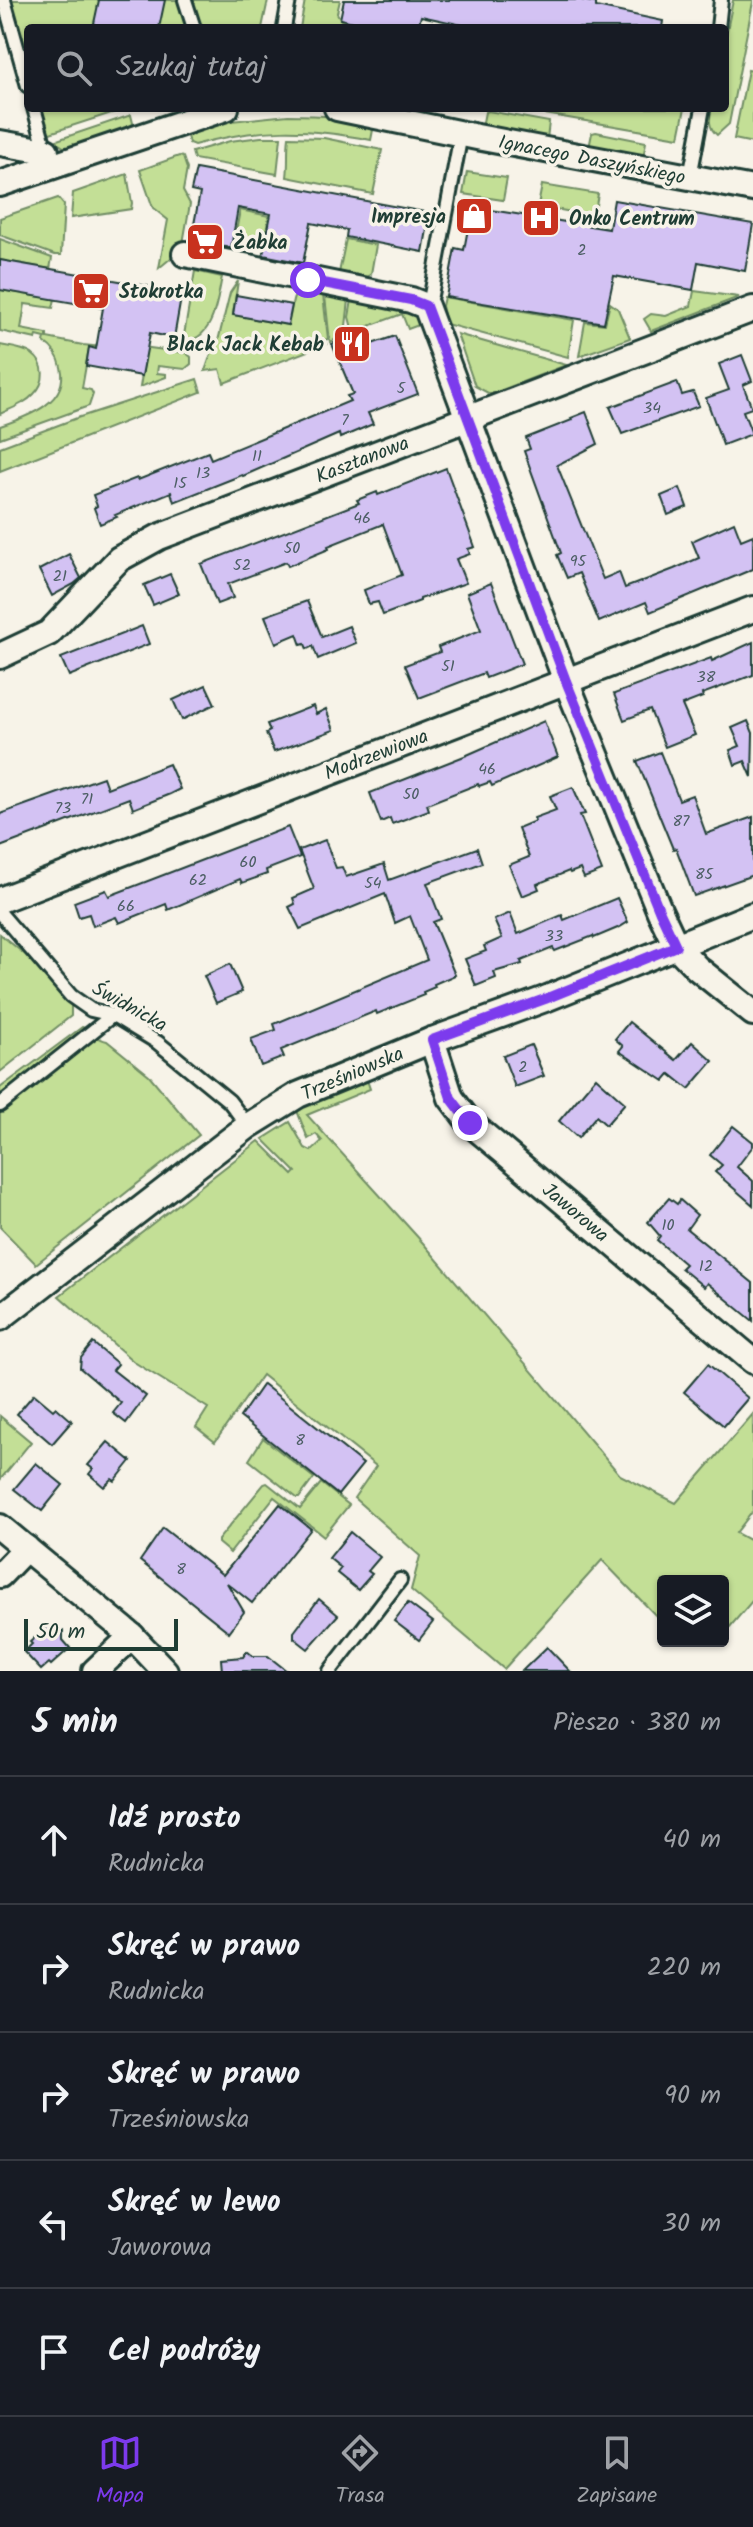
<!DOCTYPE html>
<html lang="pl">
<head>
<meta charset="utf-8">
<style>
	body { margin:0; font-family:Kalam,sans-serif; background:#242831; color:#f1f3f6 }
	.controls { position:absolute; right:24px; bottom:24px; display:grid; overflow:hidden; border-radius:8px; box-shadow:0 2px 6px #0004 }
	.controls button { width:72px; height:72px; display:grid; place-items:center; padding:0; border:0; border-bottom:2px solid #363941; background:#171b24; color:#f1f3f6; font:40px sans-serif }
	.scale { position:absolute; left:24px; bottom:20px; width:154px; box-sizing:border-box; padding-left:8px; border:4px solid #1f3d34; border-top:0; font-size:22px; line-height:28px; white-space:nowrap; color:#1f3d34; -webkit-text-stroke:6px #f7f3e8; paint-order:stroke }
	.stop { position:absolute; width:24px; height:24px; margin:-18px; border:6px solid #7c3aed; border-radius:50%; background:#fff }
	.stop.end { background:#7c3aed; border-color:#fff; box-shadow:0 2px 8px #0008 }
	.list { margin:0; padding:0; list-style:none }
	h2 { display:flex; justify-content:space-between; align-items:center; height:104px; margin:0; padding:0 32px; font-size:34px }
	h2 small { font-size:26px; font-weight:400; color:#9ea1a6 }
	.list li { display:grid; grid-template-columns:52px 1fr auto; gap:24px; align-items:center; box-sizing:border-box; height:128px; padding:0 32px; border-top:2px solid #363941 }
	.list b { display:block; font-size:30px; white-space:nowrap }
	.list p { margin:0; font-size:26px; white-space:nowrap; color:#9ea1a6 }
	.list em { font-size:26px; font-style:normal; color:#9ea1a6 }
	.icon { flex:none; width:44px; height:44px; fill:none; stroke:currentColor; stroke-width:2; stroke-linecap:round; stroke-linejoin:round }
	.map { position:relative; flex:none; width:753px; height:1671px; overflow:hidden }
	.search { position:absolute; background:#171b24; box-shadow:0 2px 6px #0004; left:24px; right:24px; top:24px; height:88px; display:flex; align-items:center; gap:20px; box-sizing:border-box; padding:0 28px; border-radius:8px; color:#9ea1a6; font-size:30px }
	.sheet { height:744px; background:#171b24 }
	nav { display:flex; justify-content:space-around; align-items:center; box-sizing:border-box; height:112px; border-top:2px solid #363941; background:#171b24; font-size:22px; color:#9ea1a6 }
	nav a { display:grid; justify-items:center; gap:4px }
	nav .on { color:#7c3aed }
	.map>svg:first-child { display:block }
	.green { fill:#c3df96; stroke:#718e65; stroke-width:2 }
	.building { fill:#d3c2f3; stroke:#1f3d34; stroke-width:2 }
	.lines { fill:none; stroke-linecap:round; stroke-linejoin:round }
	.lane-casing { stroke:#1f3d34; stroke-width:18 }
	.street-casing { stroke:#1f3d34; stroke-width:30 }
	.lane { stroke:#f7f3e8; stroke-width:12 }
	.street { stroke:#f7f3e8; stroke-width:24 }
	.route { stroke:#7c3aed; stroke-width:10 }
	.labels { text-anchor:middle; stroke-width:7; stroke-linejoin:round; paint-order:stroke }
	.number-label { font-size:16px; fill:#4c5e64 }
	.street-label { font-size:20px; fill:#1f3d34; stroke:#f7f3e8 }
	.poi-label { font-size:20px; font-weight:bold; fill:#1f3d34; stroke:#f7f3e8; text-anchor:start }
</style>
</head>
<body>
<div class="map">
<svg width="753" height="1671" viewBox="0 0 753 1671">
	<rect width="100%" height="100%" fill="#f7f3e8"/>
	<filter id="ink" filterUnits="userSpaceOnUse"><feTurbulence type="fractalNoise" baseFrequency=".0125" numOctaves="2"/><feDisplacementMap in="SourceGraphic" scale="16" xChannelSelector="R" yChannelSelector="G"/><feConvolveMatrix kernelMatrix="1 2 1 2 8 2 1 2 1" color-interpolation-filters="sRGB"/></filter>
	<g filter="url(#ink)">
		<!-- green -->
		<g class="green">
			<path d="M11,0H268L262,28H28V62Z"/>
			<path d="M305,0H340L337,13L341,20L376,28H300Z"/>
			<path d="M733,0H753V2L729,124L717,135C708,127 709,119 712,108H725V41Z"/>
			<path d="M748,70L753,71V143L734,139Z"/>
			<path d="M40,108H127L47,134Z"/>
			<path d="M510,108H685L679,137Z"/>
			<path d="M488,111L549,122L547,139L482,127L485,112Z"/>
			<path d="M131,115L133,123L129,130L67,149L54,141Z"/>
			<path d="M288,115C309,115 358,115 373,130L371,140C304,127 260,127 194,145L189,143L186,133L221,122Z"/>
			<path d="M596,132L646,142L643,158L589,148L592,133Z"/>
			<path d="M261,137H281L277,174L194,159L192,152L230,141Z"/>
			<path d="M289,137L324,138L382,150L373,194L287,177C289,162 287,151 289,137Z"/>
			<path d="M179,156L183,157L187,169L183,191L190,204L182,249L159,268L168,220L153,208L140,170Z"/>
			<path d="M467,172L507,178L503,200L463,194Z"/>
			<path d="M127,174L132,203L131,209L71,218L73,193Z"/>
			<path d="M542,185L598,194L594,216L538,206Z"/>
			<path d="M58,198L64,205L61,255H55L0,235V218Z"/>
			<path d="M240,210L269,216L263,247L234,242Z"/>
			<path d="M0,239L52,258L50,269L0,260Z"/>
			<path d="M346,239L376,245L371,274L365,278L339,273Z"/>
			<path d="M195,271L222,277C217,300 214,341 183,341Z"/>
			<path d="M238,281L233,315L288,325C296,295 287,287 323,295L328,339L324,340L326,344L224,383L220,369L205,371L212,351L218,341L230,293Z"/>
			<path d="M0,290L55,299L53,308L25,304L21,329L47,334V338L83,345L102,347L121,344L186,353L191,357V364L185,369L158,366L157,373L166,374V377L140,387L145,357L89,348L82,388L91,390L93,394L89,406L0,438V426C26,417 70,403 61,367C59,357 53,348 44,342L45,338L37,336L36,339L0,331Z"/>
			<path d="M694,291L739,297L651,331L644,319L651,314L666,316L691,306Z"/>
			<path d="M325,296L349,300L346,326L349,334L330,342Z"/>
			<path d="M444,297L574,320L568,357L446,324L442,306Z"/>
			<path d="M352,300L412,312L417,314L424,323L408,329L402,314L353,332L349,317Z"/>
			<path d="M610,303L618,309L630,338L579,356L585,322L605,324Z"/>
			<path d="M457,334L566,365L494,393H488L475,386Z"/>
			<path d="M0,345C10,347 23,348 32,354C46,364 46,382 34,394C25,404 12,408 0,414Z"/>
			<path d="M197,379L201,392L0,471V447L77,418Z"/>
			<path d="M0,934L28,957L71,1005V1016L0,1072Z"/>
			<path d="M82,1027C92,1030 96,1039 107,1041L149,1075L199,1135L36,1264L0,1227V1088Z"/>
			<path d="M362,1079L367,1080L370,1089L307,1115L423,1243L620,1475L676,1503L753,1414V1511L736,1533L753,1542V1600L723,1635V1581H663V1623L602,1560L504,1669L411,1590L420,1556L354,1498L376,1466L262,1375L215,1442L196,1427L208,1408L134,1362L59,1296L259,1141L293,1175L296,1172L263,1139L290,1122L305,1148L311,1151L322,1141L316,1134L308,1139L296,1108Z"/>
			<path d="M0,1416L31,1442L0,1480Z"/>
			<path d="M263,1438L314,1478L299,1498H297L249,1460Z"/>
			<path d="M267,1483L300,1509L321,1483L349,1505L324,1536L274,1497L230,1553L218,1543V1540L264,1484Z"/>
		</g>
		<!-- building -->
		<g class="building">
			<path d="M99,0H165L159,28H93Z"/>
			<path d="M344,0H581L596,3V7L663,21L662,28H476L421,16L418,28H381L340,19Z"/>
			<path d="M196,169L430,213L423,252L346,237L347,230L311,223L303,263L263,255L271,214L238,208L231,248L191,240L200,193L191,191Z"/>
			<path d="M614,200L753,224L745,271L698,262L693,290L614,276L604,323L446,297L455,248L464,250L472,207L609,229Z"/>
			<path d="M0,260L182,292L174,338L150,333L142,376L86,366L89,347L96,349L103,308L0,290Z"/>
			<path d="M236,295L292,305L288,325L233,315Z"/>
			<path d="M366,329L372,344L395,336L418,394L368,413L373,424L340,438L339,434L243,476L242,475L174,502L171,492L115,515L117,517L100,524L94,508L97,506L93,495L137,478L138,480L208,452L211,459L350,401L347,396L353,394L332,344Z"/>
			<path d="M742,355L752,381L743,385L752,408L743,411L752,434L723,445L706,398L729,390L719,364Z"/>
			<path d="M677,382L682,395L693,392L699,406L622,434L610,407Z"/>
			<path d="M586,412L598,444L557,465L603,579L619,572L625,588L674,569L699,558L692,541L734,522L741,540L753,535V569L650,612L646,602L599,622L579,573L567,578L557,555L561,553L524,451L530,449L526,438L572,420L571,418Z"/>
			<path d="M446,468L475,547L468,549L470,554L456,559L466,583L420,599V601L383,615L378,602L369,604L364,590L402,575L383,524L328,546L329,549L288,566L286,562L228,584L233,598L217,604L201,564L359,503L357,500L377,492L378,495Z"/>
			<path d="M680,488L687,507L668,515L661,496Z"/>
			<path d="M69,554L81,578L74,584L52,596L39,570Z"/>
			<path d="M170,574L179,594L153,605L144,585Z"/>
			<path d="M491,583L522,664L486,678L484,673L419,698L405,665L440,652L438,647L481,630L467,593Z"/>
			<path d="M307,601L322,637L349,626L356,643L318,659L313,646L307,649L305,644L301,645L297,634L276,643L265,616Z"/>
			<path d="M142,626L149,644L69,676L61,658Z"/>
			<path d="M753,642V675L702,694L703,697L682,705L695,735L665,747L650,710L624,720L614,694L711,658L712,661Z"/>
			<path d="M206,685L215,704L182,720L173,700Z"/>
			<path d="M313,706L316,714L326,709L334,730L274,752L266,733L270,731L267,724Z"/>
			<path d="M544,721L558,757L492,786L490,782L479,786L478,784L427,804L429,810L392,824L390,818L381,822L370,793L467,755Z"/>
			<path d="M748,721L753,733L752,777L745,761L735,765L730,750L740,746L732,728Z"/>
			<path d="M660,752L679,800L692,795L706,834L753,817V875L694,896L676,848L673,849L637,761Z"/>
			<path d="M169,764L180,789L170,794L133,809L129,798L0,847V814L103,777L107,788Z"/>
			<path d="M573,787L585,814L580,815L602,871L584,878L580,869L570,873L569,871L537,884L539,889L522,896L509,865L529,857L518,828L535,821L534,818L556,810L550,796Z"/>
			<path d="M288,827L300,857L266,870L267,874L242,883L240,879L168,910L166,904L119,923L116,917L93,926L89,914L79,917L74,902L106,890L109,896Z"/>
			<path d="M325,840L336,868L342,867L346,877L384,864L389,880L477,848L482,863L427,883L441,919L433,922L455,975L434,984L435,987L423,992L424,995L377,1014L376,1011L281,1050L284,1057L261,1066L251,1039L276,1030L274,1024L427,960L410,916L395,923L385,894L300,929L289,907L295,904L293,898L314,889L299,850Z"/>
			<path d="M617,898L628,922L620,927L594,938L593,936L555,951L553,948L521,961L522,964L494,972L496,978L476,986L465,959L486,951L484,946L502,938L494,920L510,913L518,934L562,915L564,920Z"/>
			<path d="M230,964L242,992L216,1003L204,976Z"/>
			<path d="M629,1022L676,1060L692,1042L713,1061L689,1089L670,1074L664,1081L619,1051L623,1046L615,1039Z"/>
			<path d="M531,1045L544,1076L515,1087L503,1056Z"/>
			<path d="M596,1077L625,1103L606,1125L596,1116L578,1138L559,1121Z"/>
			<path d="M733,1126L753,1142V1146L737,1167L753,1181V1205L715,1172L722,1165L710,1155Z"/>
			<path d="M669,1198L677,1204L680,1200L697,1215L687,1229L753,1283V1321L707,1283L704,1287L681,1268L685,1264L657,1240L660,1236L648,1222Z"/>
			<path d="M93,1343L118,1364L113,1370L146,1396L126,1423L113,1413L121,1403L80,1368L81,1358Z"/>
			<path d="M708,1364L748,1398L724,1426L684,1392Z"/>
			<path d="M263,1384L363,1464L338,1495L240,1417Z"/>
			<path d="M34,1394L53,1410L56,1407L72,1421L52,1444L17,1414Z"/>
			<path d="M108,1442L131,1461L115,1481L112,1479L104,1487L89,1474L93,1469L88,1465Z"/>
			<path d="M36,1463L63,1485L42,1511L14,1489Z"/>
			<path d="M280,1504L311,1529L252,1603L227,1583L244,1612L229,1632L140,1561L163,1528L223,1575Z"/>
			<path d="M350,1532L380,1557L368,1571L372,1574L358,1590L337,1573L341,1568L329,1558Z"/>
			<path d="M319,1599L338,1615L308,1649L294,1638V1632Z"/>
			<path d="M408,1603L433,1622L419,1640L394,1621Z"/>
			<path d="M49,1625L55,1631H63V1640L70,1648L51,1665L49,1663L41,1670L24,1652L32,1644L30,1642Z"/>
			<path d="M547,1647L570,1671H522Z"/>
			<path d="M247,1651L253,1656H268L287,1671H222L221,1659L243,1657Z"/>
		</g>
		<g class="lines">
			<!-- lane casing -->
			<g class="lane-casing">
				<g id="lane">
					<path d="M4,0L28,86"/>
					<path d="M185,0L194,28"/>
					<path d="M284,28L289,0"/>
					<path d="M718,28L721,0"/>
					<path d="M34,108L46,151"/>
					<path d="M690,177L703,108"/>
					<path d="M426,306L431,295L461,134"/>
					<path d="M0,913L71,996L91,1010L113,1015L157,1042L229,1101L248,1126"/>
					<path d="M0,1105L113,1015"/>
					<path d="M330,1671L400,1580"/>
				</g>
			</g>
			<!-- street casing -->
			<g class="street-casing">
				<g id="street">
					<path d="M337,108L477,137L753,189"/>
					<path d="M0,143L46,151"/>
					<path d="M0,184L226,108"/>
					<path d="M185,254L411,300L426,306L566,681L660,912L676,946L697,968L753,1013"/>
					<path d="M0,656L49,633L119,559L159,537L753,309"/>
					<path d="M0,900L753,609"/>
					<path d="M432,1040L451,1098L470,1123L753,1361"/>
					<path d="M0,1318L248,1126L298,1095L432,1040L545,999L753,915"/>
					<path d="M0,1527L132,1636L165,1671"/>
					<path d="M0,1575L26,1548"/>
					<path d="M95,1671L132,1636"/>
				</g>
			</g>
			<!-- lane -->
			<use href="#lane" class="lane"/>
			<!-- street -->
			<use href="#street" class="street"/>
		</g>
	</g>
	<g class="lines" filter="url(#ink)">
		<!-- route -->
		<path class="route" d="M308,280L411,300L426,306L566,681L660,912L676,946L545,999L432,1040L451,1098L470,1123"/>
	</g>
	<!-- icons -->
	<defs>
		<g id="shop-square" transform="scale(2)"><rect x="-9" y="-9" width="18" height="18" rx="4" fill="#c8321e" stroke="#f7f3e8"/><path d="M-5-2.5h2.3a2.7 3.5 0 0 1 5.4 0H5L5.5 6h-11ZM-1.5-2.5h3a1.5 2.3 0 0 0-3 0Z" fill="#fff"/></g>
		<g id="hospital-square" transform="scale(2)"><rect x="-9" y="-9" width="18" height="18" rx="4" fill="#c8321e" stroke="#f7f3e8"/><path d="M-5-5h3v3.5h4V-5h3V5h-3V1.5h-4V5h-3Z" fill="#fff"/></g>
		<g id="supermarket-square" transform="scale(2)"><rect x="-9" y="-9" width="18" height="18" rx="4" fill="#c8321e" stroke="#f7f3e8"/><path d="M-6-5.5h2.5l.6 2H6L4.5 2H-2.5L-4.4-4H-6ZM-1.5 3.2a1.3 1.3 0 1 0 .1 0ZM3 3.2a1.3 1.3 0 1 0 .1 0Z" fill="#fff"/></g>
		<g id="restaurant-square" transform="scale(2)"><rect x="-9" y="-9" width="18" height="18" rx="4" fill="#c8321e" stroke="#f7f3e8"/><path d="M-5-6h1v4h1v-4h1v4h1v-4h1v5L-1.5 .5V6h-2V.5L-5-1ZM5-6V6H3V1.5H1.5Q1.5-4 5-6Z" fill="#fff"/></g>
	</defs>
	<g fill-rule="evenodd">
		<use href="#shop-square" x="474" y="216"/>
		<use href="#hospital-square" x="541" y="218"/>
		<use href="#supermarket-square" x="205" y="242"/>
		<use href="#supermarket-square" x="91" y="291"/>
		<use href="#restaurant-square" x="352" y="344"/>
	</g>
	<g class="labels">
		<!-- number labels -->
		<g class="number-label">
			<text x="582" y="255">2</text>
			<text x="401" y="393">5</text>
			<text x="652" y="413">34</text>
			<text x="345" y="425">7</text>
			<text x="257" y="461">11</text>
			<text x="203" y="478">13</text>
			<text x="180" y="488">15</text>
			<text x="362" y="523">46</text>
			<text x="292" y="553">50</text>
			<text x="578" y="566">95</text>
			<text x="242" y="570">52</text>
			<text x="60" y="581">21</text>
			<text x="448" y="671">51</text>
			<text x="706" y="682">38</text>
			<text x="487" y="774">46</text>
			<text x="411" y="799">50</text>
			<text x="87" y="804">71</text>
			<text x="63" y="813">73</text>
			<text x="681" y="826">87</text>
			<text x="248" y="867">60</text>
			<text x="704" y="879">85</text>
			<text x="198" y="885">62</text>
			<text x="373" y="888">54</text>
			<text x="126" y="911">66</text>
			<text x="554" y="941">33</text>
			<text x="523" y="1072">2</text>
			<text x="668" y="1230">10</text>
			<text x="706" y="1271">12</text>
			<text x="300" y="1445">8</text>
			<text x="181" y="1574">8</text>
		</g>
		<!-- street labels -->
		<g class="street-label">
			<text transform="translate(592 159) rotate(11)" y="7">Ignacego Daszyńskiego</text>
			<text transform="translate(362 459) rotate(-21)" y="7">Kasztanowa</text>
			<text transform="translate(376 754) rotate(-21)" y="7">Modrzewiowa</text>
			<text transform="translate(130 1006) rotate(29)" y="7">Świdnicka</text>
			<text transform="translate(352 1073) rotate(-23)" y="7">Trześniowska</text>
			<text transform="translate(576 1212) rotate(40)" y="7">Jaworowa</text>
		</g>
		<!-- poi labels -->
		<g class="poi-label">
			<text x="446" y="223" text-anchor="end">Impresja</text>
			<text x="569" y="225">Onko Centrum</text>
			<text x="233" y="249">Żabka</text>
			<text x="119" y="298">Stokrotka</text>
			<text x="324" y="351" text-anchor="end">Black Jack Kebab</text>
		</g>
	</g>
</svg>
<div class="controls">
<button><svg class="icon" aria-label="layers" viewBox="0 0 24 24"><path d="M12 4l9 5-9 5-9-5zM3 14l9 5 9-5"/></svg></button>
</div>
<div class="scale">50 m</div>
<div class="stop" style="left:308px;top:280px"></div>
<div class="stop end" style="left:470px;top:1123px"></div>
<div class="search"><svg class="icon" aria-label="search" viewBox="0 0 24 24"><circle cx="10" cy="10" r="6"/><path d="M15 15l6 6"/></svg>Szukaj tutaj</div>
</div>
<section class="sheet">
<h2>5 min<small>Pieszo · 380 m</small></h2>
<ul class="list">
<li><svg class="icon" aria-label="ahead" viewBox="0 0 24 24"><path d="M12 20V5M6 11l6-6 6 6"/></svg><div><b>Idź prosto</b><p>Rudnicka</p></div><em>40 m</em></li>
<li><svg class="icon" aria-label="right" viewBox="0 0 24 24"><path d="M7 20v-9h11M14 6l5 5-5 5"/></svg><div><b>Skręć w prawo</b><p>Rudnicka</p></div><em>220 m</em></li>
<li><svg class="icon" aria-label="right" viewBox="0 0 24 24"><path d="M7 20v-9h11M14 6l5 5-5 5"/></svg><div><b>Skręć w prawo</b><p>Trześniowska</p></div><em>90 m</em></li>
<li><svg class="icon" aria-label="left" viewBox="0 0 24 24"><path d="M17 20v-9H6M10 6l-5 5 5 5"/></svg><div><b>Skręć w lewo</b><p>Jaworowa</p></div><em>30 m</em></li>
<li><svg class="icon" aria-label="arrive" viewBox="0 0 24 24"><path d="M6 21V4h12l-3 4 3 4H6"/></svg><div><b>Cel podróży</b></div></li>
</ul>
</section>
<nav>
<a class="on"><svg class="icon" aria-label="map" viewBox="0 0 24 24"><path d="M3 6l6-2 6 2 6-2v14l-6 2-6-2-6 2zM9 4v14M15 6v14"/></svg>Mapa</a>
<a><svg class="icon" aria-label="directions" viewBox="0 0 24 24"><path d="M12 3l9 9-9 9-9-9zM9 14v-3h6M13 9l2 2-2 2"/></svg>Trasa</a>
<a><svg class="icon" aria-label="saved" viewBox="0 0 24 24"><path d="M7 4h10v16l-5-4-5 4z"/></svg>Zapisane</a>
</nav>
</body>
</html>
